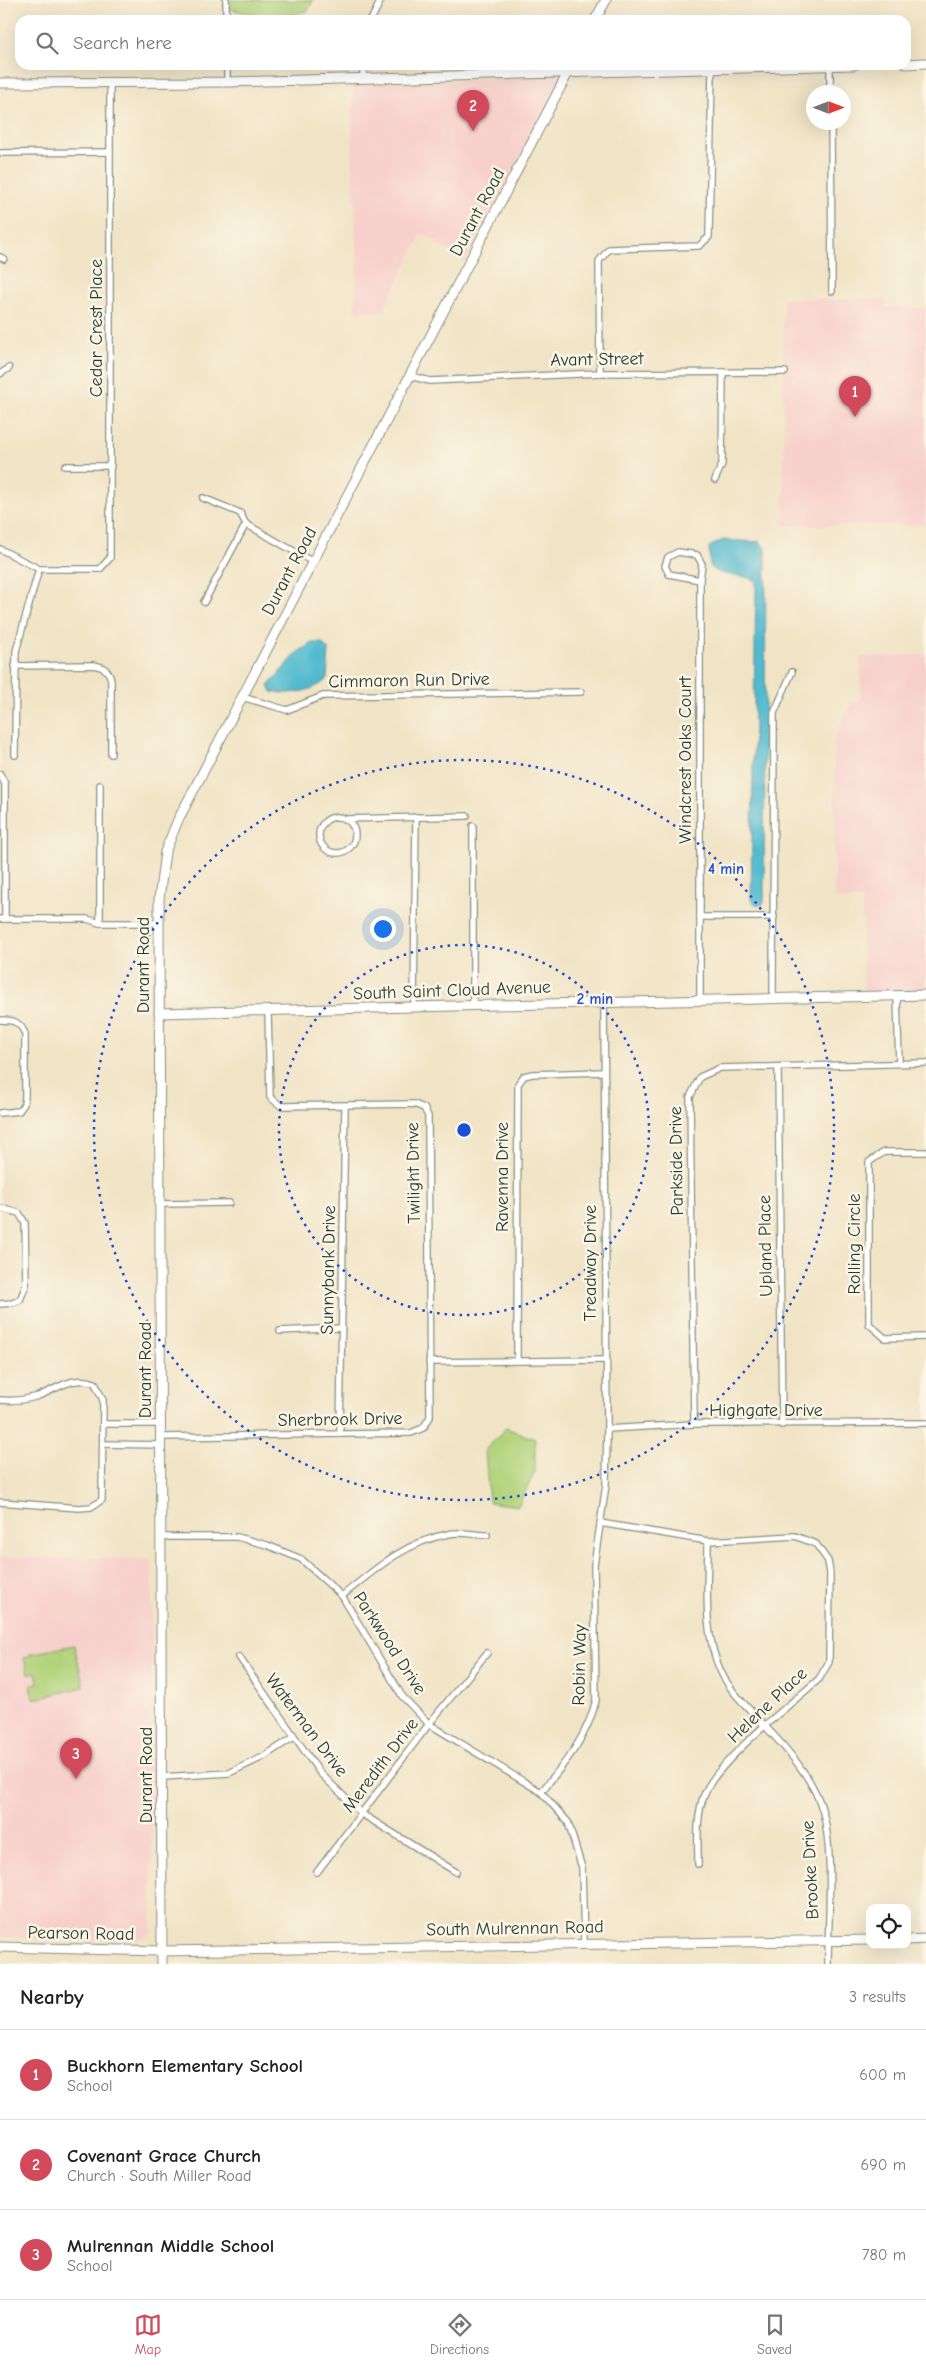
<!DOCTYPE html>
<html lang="en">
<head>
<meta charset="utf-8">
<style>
	body { margin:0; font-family:"Comic Neue",sans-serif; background:#f2f2f2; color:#202124 }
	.controls { position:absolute; right:15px; bottom:15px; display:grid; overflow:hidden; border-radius:10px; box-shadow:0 5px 20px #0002 }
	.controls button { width:45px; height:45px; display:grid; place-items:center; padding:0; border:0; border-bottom:1px solid #e0e0e0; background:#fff; color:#202124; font:25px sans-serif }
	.compass { position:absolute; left:806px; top:85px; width:45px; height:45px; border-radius:50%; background:#fff; box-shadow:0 5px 20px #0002; rotate:90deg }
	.you { position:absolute; left:382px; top:928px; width:18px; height:18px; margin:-12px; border:4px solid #fff; border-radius:50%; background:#1a73e8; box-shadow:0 0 0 8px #1a73e833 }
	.badge { display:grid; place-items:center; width:32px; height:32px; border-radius:50%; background:#d1495b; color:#fff; font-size:16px; font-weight:700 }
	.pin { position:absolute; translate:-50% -41px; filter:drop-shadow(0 1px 2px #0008) }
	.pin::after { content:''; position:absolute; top:26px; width:18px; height:15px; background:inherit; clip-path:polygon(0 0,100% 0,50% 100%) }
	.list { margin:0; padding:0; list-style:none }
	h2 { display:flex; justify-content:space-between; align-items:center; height:65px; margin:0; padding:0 20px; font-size:21px }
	h2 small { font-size:16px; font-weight:400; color:#757577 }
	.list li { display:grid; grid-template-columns:32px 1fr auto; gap:15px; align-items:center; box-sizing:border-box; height:90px; padding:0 20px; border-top:1px solid #e0e0e0 }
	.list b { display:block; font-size:19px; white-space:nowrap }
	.list p { margin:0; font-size:16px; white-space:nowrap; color:#757577 }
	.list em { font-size:16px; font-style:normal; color:#757577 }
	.icon { flex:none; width:28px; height:28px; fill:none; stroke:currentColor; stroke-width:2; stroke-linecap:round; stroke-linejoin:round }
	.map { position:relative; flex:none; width:926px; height:1964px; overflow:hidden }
	.search { position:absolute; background:#fff; box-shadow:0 5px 20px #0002; left:15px; right:15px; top:15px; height:55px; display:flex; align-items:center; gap:12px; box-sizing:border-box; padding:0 18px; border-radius:15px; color:#757577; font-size:19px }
	.sheet { height:335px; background:#fff }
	nav { display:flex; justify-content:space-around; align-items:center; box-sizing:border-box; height:70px; border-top:1px solid #e0e0e0; background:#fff; font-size:14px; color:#757577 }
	nav a { display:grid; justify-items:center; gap:2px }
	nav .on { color:#d1495b }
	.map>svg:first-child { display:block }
	.built { fill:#f7d0cb }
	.green { fill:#b1d37c; stroke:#688858 }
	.water { fill:#51bacf; stroke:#387c82 }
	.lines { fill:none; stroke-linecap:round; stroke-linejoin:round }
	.street-casing { stroke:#88907d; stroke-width:8 }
	.secondary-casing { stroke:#88907d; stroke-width:11 }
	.street { stroke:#fff; stroke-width:5.5 }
	.secondary { stroke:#fff; stroke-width:9 }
	.ring { fill:none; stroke:#1d4ed8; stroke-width:2.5; stroke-dasharray:2.5 5 }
	.labels { text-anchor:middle; stroke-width:5; stroke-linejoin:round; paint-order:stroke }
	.street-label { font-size:18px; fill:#1f3d34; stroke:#fcf5e5 }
	.centre { fill:#1d4ed8; stroke:#fcf5e5; stroke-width:2.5 }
	.ring-label { font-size:15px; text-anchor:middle; font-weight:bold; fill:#1d4ed8; stroke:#fcf5e5; stroke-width:5; stroke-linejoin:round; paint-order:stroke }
</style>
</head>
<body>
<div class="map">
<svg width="926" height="1964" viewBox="0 0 926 1964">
	<rect width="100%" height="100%" fill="#fcf5e5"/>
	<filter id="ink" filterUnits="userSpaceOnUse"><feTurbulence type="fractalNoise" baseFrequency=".02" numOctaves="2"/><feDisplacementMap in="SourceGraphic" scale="10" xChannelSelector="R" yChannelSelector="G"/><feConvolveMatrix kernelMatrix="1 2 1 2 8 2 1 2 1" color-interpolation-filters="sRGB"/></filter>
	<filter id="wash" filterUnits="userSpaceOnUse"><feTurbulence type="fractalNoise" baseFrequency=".0096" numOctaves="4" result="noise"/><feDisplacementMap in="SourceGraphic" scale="20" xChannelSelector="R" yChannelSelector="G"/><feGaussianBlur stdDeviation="1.12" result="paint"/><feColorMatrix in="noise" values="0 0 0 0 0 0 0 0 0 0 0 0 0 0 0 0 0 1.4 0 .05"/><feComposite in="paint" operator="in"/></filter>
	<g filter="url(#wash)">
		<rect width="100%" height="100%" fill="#f1e4c6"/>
		<!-- built -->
		<g class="built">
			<path d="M561,77L465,262L422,233L383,311L355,312L357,265L352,146L353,83Z"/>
			<path d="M783,299H885V308H926V525L784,526Z"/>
			<path d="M926,655V991L863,993L862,900L834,899L835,736L850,705L861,699L860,657Z"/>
			<path d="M0,1557L152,1559V1933L137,1940L0,1938Z"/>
		</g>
		<!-- green -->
		<g class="green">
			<path d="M230,0H313L308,11L272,19L230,9Z"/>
			<path d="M506,1428L535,1439V1472L518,1506L489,1502L485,1450Z"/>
			<path d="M74,1645L84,1687L34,1699L31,1685L38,1683L36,1672L28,1674L24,1658L30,1656V1654Z"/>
		</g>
		<!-- water -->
		<g class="water">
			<path d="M723,540L760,542L766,549L764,903L761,905L755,904L751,900L756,581C740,572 724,579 710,567L709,547Z"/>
			<path d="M312,643H322L329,650L327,679C313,692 291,695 272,692L269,685L298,652Z"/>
		</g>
	</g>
	<g filter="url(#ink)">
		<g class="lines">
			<!-- street casing -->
			<g class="street-casing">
				<g id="street">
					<path d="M226,0V20"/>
					<path d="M371,20L381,0"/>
					<path d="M227,65V82"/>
					<path d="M830,66V92"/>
					<path d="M363,78V65"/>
					<path d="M831,122L832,291"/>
					<path d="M0,153L110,152"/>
					<path d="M0,257L4,259"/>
					<path d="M600,373L599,261L609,249L699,246L709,237L712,69"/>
					<path d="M0,374L9,368"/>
					<path d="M410,376L430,381L600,373L785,372"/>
					<path d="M65,466H111"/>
					<path d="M715,480L722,464L723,372"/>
					<path d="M203,498L240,513L246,524L313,562"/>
					<path d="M0,549L39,569H100L110,558V83"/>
					<path d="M204,602L246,524"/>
					<path d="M15,666L92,665C102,666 109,669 111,680V754"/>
					<path d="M242,697L287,710L323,696L581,692"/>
					<path d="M15,755L16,651L39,569"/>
					<path d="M0,774L5,784V919"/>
					<path d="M100,785V923"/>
					<circle cx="337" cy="835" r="18"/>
					<path d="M346,819L467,816"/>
					<path d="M473,826V1006"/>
					<path d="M700,917H774"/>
					<path d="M0,919H87L100,923H159"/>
					<path d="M897,996L899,1063"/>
					<path d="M773,999L774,713L792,672"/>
					<path d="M700,1000V580L669,574L665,566L668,557L678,552L697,555L702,564L700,580"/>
					<path d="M414,1006L416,817"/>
					<path d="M0,1020C12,1020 20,1021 25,1034V1097L24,1104L19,1111L0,1113"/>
					<path d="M778,1067L782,1425"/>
					<path d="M926,1152H884L869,1162V1324L885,1338L926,1337"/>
					<path d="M161,1204L229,1203"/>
					<path d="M0,1208L19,1213L25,1223L26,1285L20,1300L12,1303L0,1304"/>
					<path d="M280,1331L342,1328"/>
					<path d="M517,1361L518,1084L524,1076L532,1074L604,1072"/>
					<path d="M429,1362L605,1360"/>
					<path d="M0,1400C11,1401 24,1400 35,1397C55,1391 72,1374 95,1383L103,1400L102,1500L91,1507L79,1508L0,1502"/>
					<path d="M103,1424H161"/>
					<path d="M694,1424L690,1097L700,1077L720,1068L926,1063"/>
					<path d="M607,1429L694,1424L926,1423"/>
					<path d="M340,1434L345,1106"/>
					<path d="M161,1437L411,1433L423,1428L430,1417L428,1116L424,1108L414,1104L281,1106L270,1097L268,1012"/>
					<path d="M103,1444L161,1445"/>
					<path d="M600,1523L708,1541L795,1536L816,1544L828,1561L830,1573L829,1662L819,1679C790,1705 717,1761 704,1795C696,1816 698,1842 698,1864"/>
					<path d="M161,1537H237L267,1545L301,1559L342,1596L402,1696L429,1724L541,1792L568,1822L582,1868L584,1943"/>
					<path d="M708,1541C708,1585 702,1631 721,1672C731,1693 749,1708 764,1725C787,1749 814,1779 823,1812C834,1854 828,1919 828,1964"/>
					<path d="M342,1596C374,1570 405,1542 448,1534C460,1531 475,1535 487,1535"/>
					<path d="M239,1657L320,1773L362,1814L456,1872"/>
					<path d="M162,1777L229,1773L263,1757L294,1737"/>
					<path d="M541,1792C565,1763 587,1738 596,1700L594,1565L606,1485L607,1429L604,1002"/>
					<path d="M317,1872L429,1724L487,1653"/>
				</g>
			</g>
			<!-- secondary casing -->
			<g class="secondary-casing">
				<g id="secondary">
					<path d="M595,20L606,0"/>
					<path d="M906,64L926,63"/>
					<path d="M0,83L227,82L854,65"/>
					<path d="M159,1013L926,995"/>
					<path d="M907,1940L926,1939"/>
					<path d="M0,1947L161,1951L870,1940"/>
					<path d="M162,1964L159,899L165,852L178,820L572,65"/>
				</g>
			</g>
			<!-- street -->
			<use href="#street" class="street"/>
			<!-- secondary -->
			<use href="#secondary" class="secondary"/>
		</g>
	</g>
	<!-- distance rings -->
	<g class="ring">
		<circle cx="464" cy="1130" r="185"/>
		<circle cx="464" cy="1130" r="370"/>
	</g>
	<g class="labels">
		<!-- street labels -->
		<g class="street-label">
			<text transform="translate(477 212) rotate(-62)" y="6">Durant Road</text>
			<text transform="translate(96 328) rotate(-90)" y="6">Cedar Crest Place</text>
			<text transform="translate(597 359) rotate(-1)" y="6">Avant Street</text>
			<text transform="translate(289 571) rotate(-62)" y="6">Durant Road</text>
			<text transform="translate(409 680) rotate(-1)" y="6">Cimmaron Run Drive</text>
			<text transform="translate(685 760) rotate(-90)" y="6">Windcrest Oaks Court</text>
			<text transform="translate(143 965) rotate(-90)" y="6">Durant Road</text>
			<text transform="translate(452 990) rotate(-2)" y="6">South Saint Cloud Avenue</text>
			<text transform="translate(676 1161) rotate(-91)" y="6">Parkside Drive</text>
			<text transform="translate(413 1173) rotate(-91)" y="6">Twilight Drive</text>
			<text transform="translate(502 1177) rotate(-90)" y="6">Ravenna Drive</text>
			<text transform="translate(854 1244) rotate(-90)" y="6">Rolling Circle</text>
			<text transform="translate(765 1246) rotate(-91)" y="6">Upland Place</text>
			<text transform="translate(590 1263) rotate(-90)" y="6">Treadway Drive</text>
			<text transform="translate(328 1270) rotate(-89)" y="6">Sunnybank Drive</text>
			<text transform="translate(145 1370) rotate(-90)" y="6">Durant Road</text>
			<text x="766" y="1416">Highgate Drive</text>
			<text transform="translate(340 1419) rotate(-1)" y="6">Sherbrook Drive</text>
			<text transform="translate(390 1643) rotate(57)" y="6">Parkwood Drive</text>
			<text transform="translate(579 1665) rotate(-89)" y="6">Robin Way</text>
			<text transform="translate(767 1705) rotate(-43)" y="6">Helene Place</text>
			<text transform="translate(307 1725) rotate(53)" y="6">Waterman Drive</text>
			<text transform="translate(380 1765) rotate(-53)" y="6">Meredith Drive</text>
			<text transform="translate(146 1775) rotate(-90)" y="6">Durant Road</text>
			<text transform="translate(810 1870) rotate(-93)" y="6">Brooke Drive</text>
			<text transform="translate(515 1928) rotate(-1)" y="6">South Mulrennan Road</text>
			<text transform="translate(81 1933) rotate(1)" y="6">Pearson Road</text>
		</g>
	</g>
	<circle cx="464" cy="1130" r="8" class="centre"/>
	<g class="ring-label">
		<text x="726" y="874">4 min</text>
		<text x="595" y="1004">2 min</text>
	</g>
</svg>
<div class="controls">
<button><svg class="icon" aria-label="locate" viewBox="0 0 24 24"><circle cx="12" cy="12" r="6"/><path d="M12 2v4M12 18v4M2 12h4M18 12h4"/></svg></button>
</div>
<svg class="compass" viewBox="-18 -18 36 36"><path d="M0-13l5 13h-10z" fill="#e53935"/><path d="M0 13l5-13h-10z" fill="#757577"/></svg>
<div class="you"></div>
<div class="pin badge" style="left:855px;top:417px">1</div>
<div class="pin badge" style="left:473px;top:131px">2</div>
<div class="pin badge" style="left:76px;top:1779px">3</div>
<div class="search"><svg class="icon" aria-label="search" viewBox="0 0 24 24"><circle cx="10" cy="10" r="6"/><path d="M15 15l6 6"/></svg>Search here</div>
</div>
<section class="sheet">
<h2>Nearby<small>3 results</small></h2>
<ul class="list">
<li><span class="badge">1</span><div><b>Buckhorn Elementary School</b><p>School</p></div><em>600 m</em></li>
<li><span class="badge">2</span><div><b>Covenant Grace Church</b><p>Church · South Miller Road</p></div><em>690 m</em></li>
<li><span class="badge">3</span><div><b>Mulrennan Middle School</b><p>School</p></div><em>780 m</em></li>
</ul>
</section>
<nav>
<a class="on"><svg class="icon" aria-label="map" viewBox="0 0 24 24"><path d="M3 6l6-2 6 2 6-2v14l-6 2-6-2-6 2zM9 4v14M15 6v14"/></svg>Map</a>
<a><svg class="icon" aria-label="directions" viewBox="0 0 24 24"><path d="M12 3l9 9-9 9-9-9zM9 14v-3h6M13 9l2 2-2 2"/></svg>Directions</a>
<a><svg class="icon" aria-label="saved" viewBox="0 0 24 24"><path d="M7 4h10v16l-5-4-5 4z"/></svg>Saved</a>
</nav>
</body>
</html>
